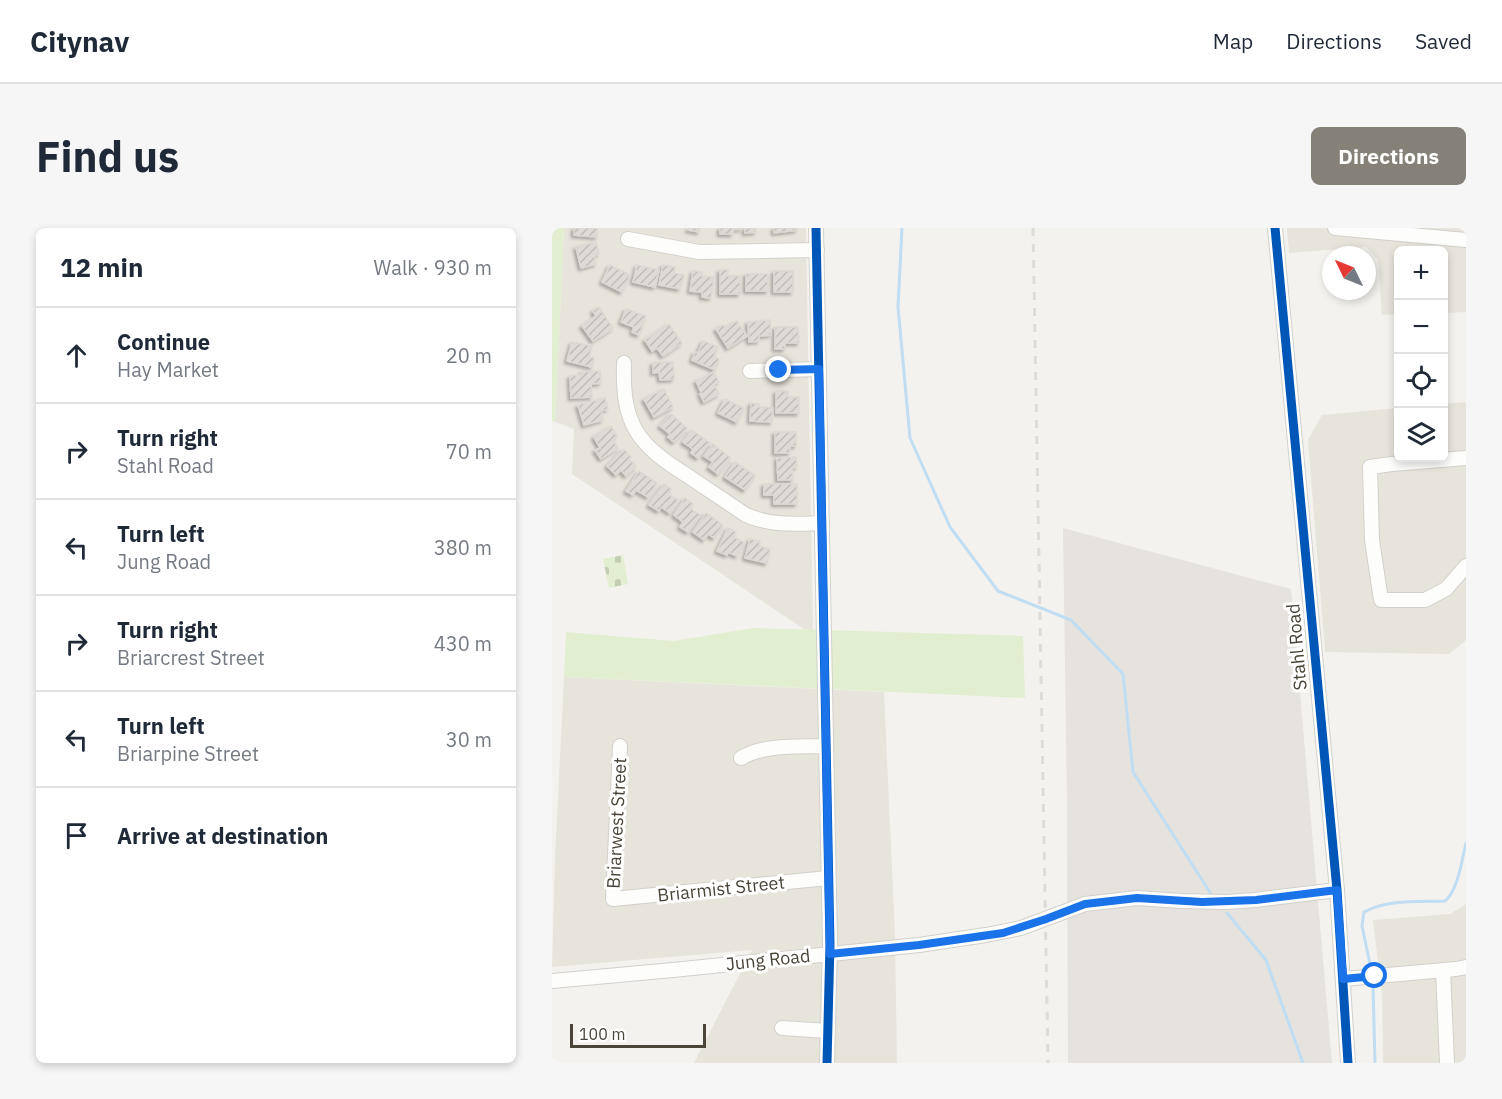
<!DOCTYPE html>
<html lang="en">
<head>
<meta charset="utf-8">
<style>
	body { margin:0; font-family:"IBM Plex Sans",sans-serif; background:#f6f6f7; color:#1f2937 }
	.controls { position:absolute; right:18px; top:18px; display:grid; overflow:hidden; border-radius:9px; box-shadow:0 3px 9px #0003 }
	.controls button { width:54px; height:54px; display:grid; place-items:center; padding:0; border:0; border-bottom:2px solid #e0e1e3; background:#fff; color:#1f2937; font:30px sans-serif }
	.compass { position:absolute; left:770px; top:18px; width:54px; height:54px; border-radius:50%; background:#fff; box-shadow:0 3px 9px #0003; rotate:313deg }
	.scale { position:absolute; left:18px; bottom:15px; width:136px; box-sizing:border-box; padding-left:6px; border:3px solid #4b4439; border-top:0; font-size:16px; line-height:21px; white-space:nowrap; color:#4b4439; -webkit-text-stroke:4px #fff; paint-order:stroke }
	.stop { position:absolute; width:18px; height:18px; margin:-14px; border:4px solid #1a73e8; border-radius:50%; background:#fff }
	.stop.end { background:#1a73e8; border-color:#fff; box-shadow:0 2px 6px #0008 }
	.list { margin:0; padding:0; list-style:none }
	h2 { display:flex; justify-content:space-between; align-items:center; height:78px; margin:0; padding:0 24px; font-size:26px }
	h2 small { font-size:20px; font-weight:400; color:#747a83 }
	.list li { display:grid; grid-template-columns:39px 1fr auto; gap:18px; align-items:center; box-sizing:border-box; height:96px; padding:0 24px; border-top:2px solid #e0e1e3 }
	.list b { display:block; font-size:22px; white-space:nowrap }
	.list p { margin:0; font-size:20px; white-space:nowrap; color:#747a83 }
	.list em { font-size:20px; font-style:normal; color:#747a83 }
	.icon { flex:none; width:33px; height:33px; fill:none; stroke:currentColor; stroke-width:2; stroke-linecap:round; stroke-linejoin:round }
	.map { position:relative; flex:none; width:914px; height:835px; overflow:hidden; border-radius:9px }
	header { display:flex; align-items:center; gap:36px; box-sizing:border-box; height:84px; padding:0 30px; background:#fff; border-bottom:2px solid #e0e1e3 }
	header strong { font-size:28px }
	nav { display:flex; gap:33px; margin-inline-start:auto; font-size:21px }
	.intro { display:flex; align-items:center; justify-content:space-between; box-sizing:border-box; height:144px; padding:0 36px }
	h1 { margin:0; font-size:42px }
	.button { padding:15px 27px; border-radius:9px; background:#868178; color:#fff; font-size:21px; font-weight:700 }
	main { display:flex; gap:36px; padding:0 36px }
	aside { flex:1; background:#fff; border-radius:9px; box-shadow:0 3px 9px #0003 }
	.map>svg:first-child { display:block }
	.residential { fill:#e7e4dc }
	.industrial { fill:#e6e2de }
	.green { fill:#e1eecf }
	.cemetery { fill:url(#cemetery-stones) }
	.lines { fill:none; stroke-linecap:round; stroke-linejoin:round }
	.stream { stroke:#c0ddf1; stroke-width:3 }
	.building { fill:url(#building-hatch); stroke:#dcd9d4; stroke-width:1.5; filter:url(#shadow) }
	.minor-casing { stroke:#d2d0cb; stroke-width:16 }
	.minor { stroke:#fdfdfc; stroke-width:14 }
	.rail { stroke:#dbdbda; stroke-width:3; stroke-dasharray:8 8; stroke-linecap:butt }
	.cycleway-casing { stroke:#fff; stroke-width:13 }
	.cycleway { stroke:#0057b8; stroke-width:9 }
	.route { stroke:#1a73e8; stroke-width:8 }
	.labels { text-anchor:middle; stroke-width:6; stroke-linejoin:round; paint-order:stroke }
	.street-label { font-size:18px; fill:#4b4439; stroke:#fff }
</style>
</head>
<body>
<header>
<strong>Citynav</strong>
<nav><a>Map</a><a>Directions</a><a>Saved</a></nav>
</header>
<div class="intro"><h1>Find us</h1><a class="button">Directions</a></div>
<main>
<aside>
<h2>12 min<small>Walk · 930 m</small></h2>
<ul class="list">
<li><svg class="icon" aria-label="ahead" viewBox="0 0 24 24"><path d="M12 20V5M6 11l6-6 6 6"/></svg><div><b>Continue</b><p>Hay Market</p></div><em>20 m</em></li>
<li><svg class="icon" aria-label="right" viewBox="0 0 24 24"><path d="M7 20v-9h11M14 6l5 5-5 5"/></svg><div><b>Turn right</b><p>Stahl Road</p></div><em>70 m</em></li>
<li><svg class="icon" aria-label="left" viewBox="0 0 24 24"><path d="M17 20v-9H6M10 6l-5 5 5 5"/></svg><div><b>Turn left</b><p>Jung Road</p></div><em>380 m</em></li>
<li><svg class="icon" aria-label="right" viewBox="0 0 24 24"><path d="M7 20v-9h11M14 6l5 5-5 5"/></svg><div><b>Turn right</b><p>Briarcrest Street</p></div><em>430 m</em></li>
<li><svg class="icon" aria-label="left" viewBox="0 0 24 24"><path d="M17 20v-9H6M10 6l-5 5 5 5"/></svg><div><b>Turn left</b><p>Briarpine Street</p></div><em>30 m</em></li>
<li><svg class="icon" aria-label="arrive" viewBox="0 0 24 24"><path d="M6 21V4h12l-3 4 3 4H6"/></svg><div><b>Arrive at destination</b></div></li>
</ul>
</aside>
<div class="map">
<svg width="914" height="835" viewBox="0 0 914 835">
	<defs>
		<pattern id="cemetery-stones" width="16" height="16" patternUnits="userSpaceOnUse" patternTransform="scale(1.5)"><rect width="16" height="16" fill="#e1eecf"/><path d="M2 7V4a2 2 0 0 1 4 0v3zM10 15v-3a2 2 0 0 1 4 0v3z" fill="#c3cdb2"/></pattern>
		<pattern id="building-hatch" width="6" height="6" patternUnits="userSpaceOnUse" patternTransform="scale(1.5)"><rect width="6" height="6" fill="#dedbd6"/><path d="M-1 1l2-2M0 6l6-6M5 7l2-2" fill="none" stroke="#c0bdb8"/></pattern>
		<filter id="shadow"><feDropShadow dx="-2.5" dy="2.5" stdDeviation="1.5" flood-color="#0004"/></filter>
	</defs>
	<rect width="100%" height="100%" fill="#f4f2ee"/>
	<!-- residential -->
	<g class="residential">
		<path d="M12,0H254L261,407L20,246L22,201L3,194Z"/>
		<path d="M735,0H914V84L892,85V22H846V86L830,87L826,32L814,19L737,25Z"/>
		<path d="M914,174V412L897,426L773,424L756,212L770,187L846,180V230H892V176Z"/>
		<path d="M12,449L332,464L343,707L345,835H142L200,722L0,739L3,629Z"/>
		<path d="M914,676V835H831L830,768L821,692L898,686Z"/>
	</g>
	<!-- industrial -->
	<path class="industrial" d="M511,300L739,361L780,835H516L515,578Z"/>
	<!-- green -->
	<g class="green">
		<path d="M0,0H12L3,194L0,193Z"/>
		<path d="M202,400L471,408L473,470L12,449L14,404L122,413Z"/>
	</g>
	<!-- cemetery -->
	<path class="cemetery" d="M71,327L76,356L57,360L51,331Z"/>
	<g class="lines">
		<!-- stream -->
		<g class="stream">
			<path d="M350,0L346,79L358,210L398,299L446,363L519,392L571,446L581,544L661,669"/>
			<path d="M675,685L714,732L751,835"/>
			<path d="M819,741L810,698L812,684C836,671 867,674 893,673C906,663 910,631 914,615"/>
			<path d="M821,757L823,835"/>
		</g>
	</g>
	<!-- building -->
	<g class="building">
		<path d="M22,0H45V9L22,7Z"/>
		<path d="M137,0H148L147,4L136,2Z"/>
		<path d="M168,0H190V1H181V6H168Z"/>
		<path d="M193,0H203L204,4L193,5Z"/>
		<path d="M222,0H245V2L222,5Z"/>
		<path d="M44,14L47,26L42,27L44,36L29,40L24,19Z"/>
		<path d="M58,37L78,47L70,64L50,54Z"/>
		<path d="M85,37L107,42L103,59L81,54Z"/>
		<path d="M111,37L123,39L122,45L132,47L128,61L107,57Z"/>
		<path d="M168,42H176V48H188V66H168Z"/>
		<path d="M141,43L150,44V48L162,49L159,70L150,69V64L138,63Z"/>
		<rect x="222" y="43" width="19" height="21"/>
		<rect x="194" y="46" width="22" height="17"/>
		<path d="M47,79L61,100L41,113L30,98L44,88L41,83Z"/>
		<path d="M74,81L94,88L87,107L80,104L82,99L69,94Z"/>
		<path d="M218,92L219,107L207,108V113L197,114L196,94Z"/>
		<path d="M185,93L195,108L176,120L164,101L171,97L173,100Z"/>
		<path d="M117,96L130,115L111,128L105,120L100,123L93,112Z"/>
		<path d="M223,99H246L247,115H233V121H223Z"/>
		<path d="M151,113L166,119L162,128L167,131L163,142L140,132L143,124L146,125Z"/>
		<path d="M20,114L40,118L37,129L42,130L40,139L15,133Z"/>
		<path d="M121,134L122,151L108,152L107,144L101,145V135Z"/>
		<path d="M48,143L49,155L39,156L40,169L19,170L18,148L30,147V144Z"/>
		<path d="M162,144L167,154L162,156L167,166L152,174L148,166H150L144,153Z"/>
		<path d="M112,161L121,179L102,189L92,171Z"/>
		<path d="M224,163H236V169H247V185H224Z"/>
		<path d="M53,170L56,181L49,183L51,192L32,197L26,177Z"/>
		<path d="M173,171L192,180L185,194L166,185Z"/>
		<path d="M199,175L207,176V179L221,180L220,194L198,193Z"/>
		<path d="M119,186L135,200L122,214L116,209L118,206L108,198Z"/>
		<path d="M59,198L65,208L61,211L66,220L49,231L43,222L48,220L42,209Z"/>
		<path d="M140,202L158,215L146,230L139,225L141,221L131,214Z"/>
		<path d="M223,204H244V218H238V225H223Z"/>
		<path d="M161,216L179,230L166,246L157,239L161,234L152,228Z"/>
		<path d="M72,221L79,229L77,231L84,238L74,248L69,242L64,247L55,238Z"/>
		<path d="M244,229L245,239L240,240L241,252H226L225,230Z"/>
		<path d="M183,234L203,247L193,262L173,249Z"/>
		<path d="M87,243L105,255L96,269L84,262L81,267L74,263Z"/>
		<path d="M112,256L119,261L116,266L126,272L118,285L109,279L107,283L97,277Z"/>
		<path d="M212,256H245V276H222V267H212Z"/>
		<path d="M133,270L141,276L138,280L148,287L136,304L128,299L131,294L122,287Z"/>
		<path d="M154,285L171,297L162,310L156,306L152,312L141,304Z"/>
		<path d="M176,300L184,304L181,309L192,314L185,328L176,324L175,327L165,323Z"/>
		<path d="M198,311L208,313L207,318L218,321L215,335L193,330Z"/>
	</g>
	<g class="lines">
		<!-- minor casing -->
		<g class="minor-casing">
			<g id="minor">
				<path d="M264,0L278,716L275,835"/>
				<path d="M723,0L785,662L796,835"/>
				<path d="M783,0L914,12"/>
				<path d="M76,11L147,24L265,22"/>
				<path d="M72,135C70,197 85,216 136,248C155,261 175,274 194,287C219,298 244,296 270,295"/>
				<path d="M198,143L267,141"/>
				<path d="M914,230L840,236L818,239L820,312L829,372H873L894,361L914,338"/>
				<path d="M68,518L61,671L276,650"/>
				<path d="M189,530C212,516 247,519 273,518"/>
				<path d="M891,742L895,835"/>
				<path d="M791,751L904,741L914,739"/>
				<path d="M0,753L121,742L367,717L434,707L469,700L533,676L585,670L629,673L675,674L703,672L785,662"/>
				<path d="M230,800L276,803"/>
			</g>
		</g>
		<!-- minor -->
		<use href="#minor" class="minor"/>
		<!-- rail -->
		<path class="rail" d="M481,0L496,835"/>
		<!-- cycleway casing -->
		<g class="cycleway-casing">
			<g id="cycleway">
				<path d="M264,0L278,716L275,835"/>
				<path d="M723,0L785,662L796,835"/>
			</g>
		</g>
		<!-- cycleway -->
		<use href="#cycleway" class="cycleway"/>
	</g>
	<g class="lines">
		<!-- route -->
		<path class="route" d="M227,142L267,141L278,726L367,717L451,705L494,691L533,676L585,670L650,674L704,672L785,662L791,751L823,748"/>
	</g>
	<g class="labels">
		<!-- street labels -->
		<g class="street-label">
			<text transform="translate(745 419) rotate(-95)" y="6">Stahl Road</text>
			<text transform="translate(65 595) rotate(-87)" y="6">Briarwest Street</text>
			<text transform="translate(169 661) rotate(-6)" y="6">Briarmist Street</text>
			<text transform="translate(216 732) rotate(-6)" y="6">Jung Road</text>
		</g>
	</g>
</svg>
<div class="controls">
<button>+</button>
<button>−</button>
<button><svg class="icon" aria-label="locate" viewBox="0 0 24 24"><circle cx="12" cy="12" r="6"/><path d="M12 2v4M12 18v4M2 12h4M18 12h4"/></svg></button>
<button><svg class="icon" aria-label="layers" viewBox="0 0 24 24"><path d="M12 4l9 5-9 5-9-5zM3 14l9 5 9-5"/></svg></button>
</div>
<svg class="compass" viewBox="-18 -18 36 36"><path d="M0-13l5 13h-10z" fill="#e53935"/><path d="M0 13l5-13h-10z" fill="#747a83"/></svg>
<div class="scale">100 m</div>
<div class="stop" style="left:823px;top:748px"></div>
<div class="stop end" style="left:227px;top:142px"></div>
</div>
</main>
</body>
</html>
